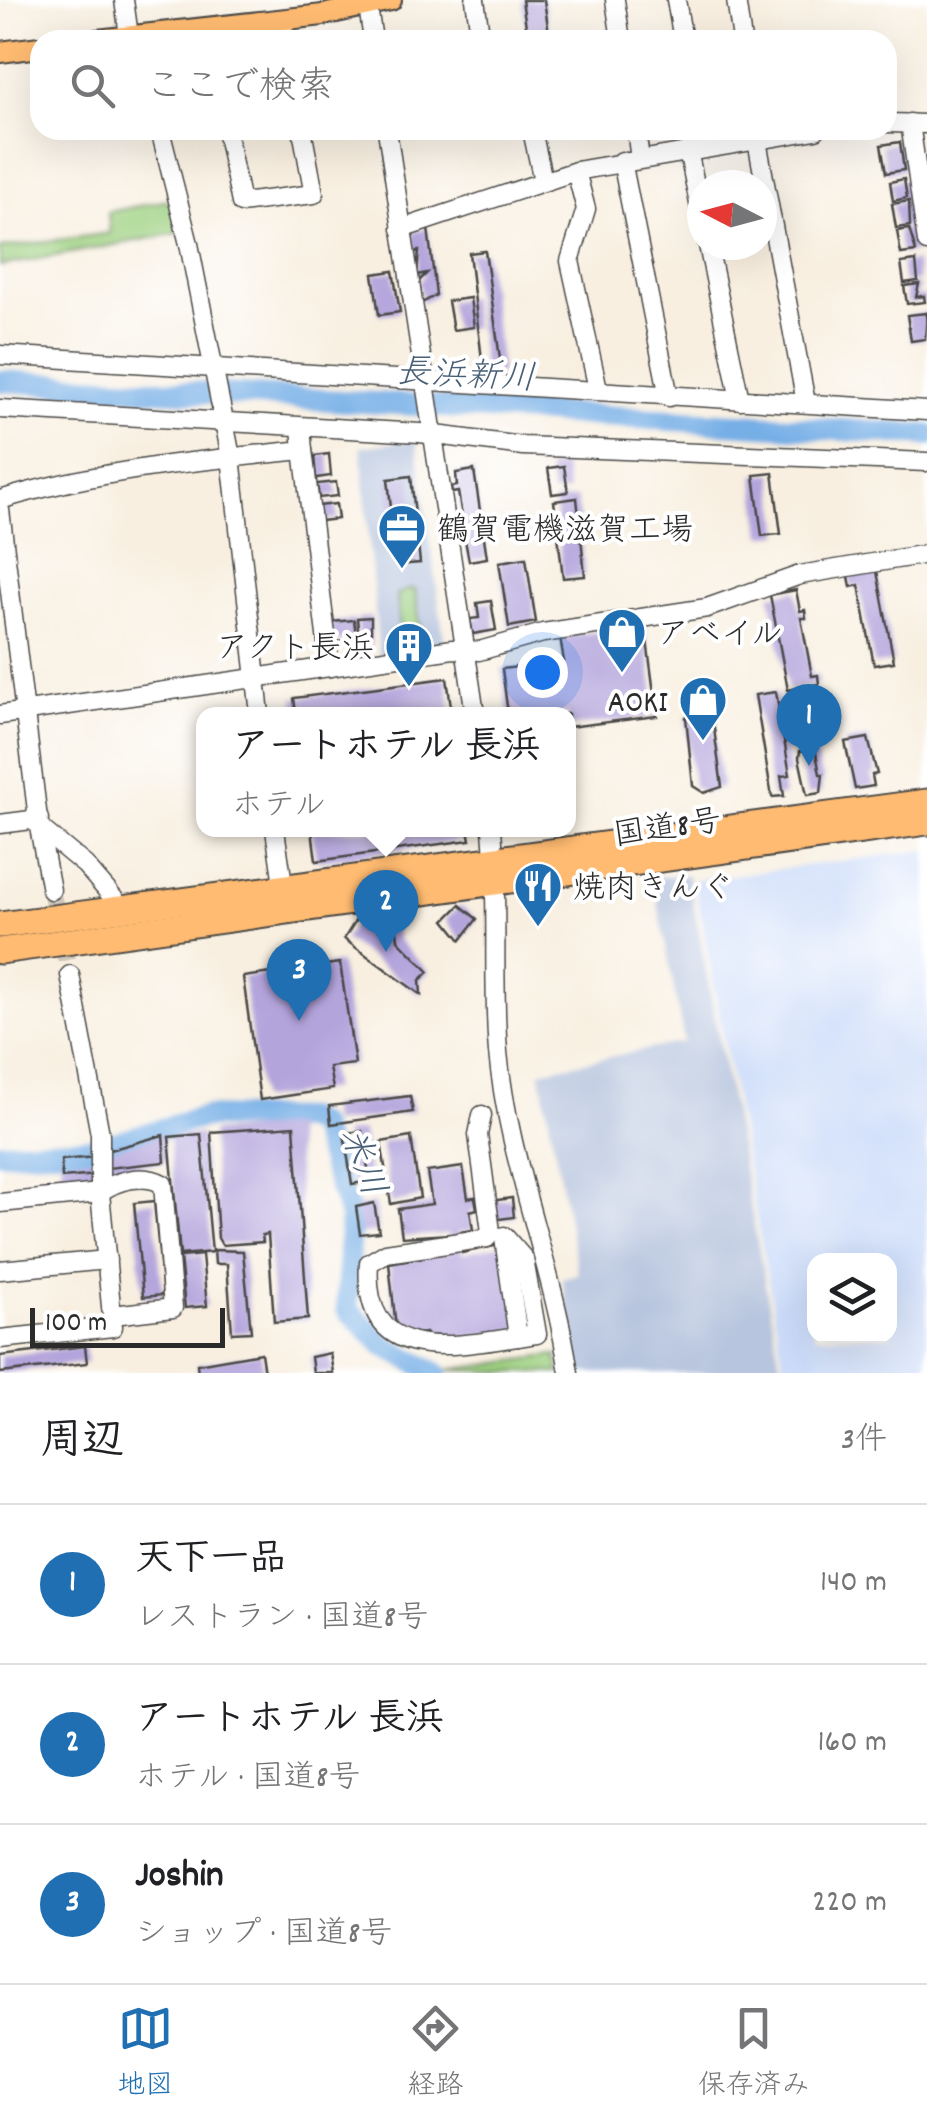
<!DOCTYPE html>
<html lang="ja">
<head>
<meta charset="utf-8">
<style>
	body { margin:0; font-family:Dekko,"Klee One",sans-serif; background:#f6f6f6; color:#202124 }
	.controls { position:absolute; right:30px; bottom:30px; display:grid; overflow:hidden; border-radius:20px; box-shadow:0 10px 40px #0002 }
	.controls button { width:90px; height:90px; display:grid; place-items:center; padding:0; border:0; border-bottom:2px solid #e0e0e0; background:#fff; color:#202124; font:50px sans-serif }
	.compass { position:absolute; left:687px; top:170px; width:90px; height:90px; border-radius:50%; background:#fff; box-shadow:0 10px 40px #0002; rotate:276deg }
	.scale { position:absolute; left:30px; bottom:25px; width:195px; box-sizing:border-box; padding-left:10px; border:5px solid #2b2b2b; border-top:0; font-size:28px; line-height:35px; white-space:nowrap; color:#2b2b2b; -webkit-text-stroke:8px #fff; paint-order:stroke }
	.you { position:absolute; left:542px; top:672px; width:35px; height:35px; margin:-25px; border:8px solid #fff; border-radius:50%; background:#1a73e8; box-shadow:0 0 0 15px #1a73e833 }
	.badge { display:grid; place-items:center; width:65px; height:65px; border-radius:50%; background:#1f6fb2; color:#fff; font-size:32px; font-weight:700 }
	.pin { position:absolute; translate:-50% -82px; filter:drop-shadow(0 2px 5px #0008) }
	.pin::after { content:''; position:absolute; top:52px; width:35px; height:30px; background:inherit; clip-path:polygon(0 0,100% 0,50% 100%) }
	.popup { position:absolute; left:196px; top:707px; width:380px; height:130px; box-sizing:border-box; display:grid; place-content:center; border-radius:20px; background:#fff; filter:drop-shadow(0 2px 8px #0005); font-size:32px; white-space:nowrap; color:#757577 }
	.popup b { font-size:38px; color:#202124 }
	.popup::after { content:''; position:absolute; left:50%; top:100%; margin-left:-20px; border:20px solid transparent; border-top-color:#fff }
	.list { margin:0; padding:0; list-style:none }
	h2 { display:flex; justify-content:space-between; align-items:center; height:130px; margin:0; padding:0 40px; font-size:42px }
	h2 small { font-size:32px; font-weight:400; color:#757577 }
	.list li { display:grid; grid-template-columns:65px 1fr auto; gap:30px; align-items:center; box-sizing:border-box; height:160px; padding:0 40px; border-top:2px solid #e0e0e0 }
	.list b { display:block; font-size:38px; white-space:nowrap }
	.list p { margin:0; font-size:32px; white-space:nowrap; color:#757577 }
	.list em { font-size:32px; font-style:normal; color:#757577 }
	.icon { flex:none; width:55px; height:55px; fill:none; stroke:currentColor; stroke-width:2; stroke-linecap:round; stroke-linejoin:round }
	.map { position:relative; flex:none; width:927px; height:1373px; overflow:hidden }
	.search { position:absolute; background:#fff; box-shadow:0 10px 40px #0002; left:30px; right:30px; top:30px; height:110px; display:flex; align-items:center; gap:25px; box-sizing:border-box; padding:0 35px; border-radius:30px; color:#757577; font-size:38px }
	.sheet { height:610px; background:#fff }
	nav { display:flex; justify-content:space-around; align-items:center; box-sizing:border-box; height:140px; border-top:2px solid #e0e0e0; background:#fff; font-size:28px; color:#757577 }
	nav a { display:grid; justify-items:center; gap:5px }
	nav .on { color:#1f6fb2 }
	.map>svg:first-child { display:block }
	.built { fill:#cbdbf9; fill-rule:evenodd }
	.industrial { fill:#b7c5de }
	.green { fill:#9dd080; stroke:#647e56; stroke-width:2.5 }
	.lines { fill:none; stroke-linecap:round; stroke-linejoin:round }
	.river { stroke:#76afe6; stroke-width:22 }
	.building { fill:#b3a4dc }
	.minor-tunnel { stroke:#cfc8bc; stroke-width:18; stroke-dasharray:18 9; stroke-linecap:butt }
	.minor-casing { stroke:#4a4846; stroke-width:21 }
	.major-casing { stroke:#4a4846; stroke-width:24 }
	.highway-casing { stroke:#4a4846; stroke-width:29 }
	.minor { stroke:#fff; stroke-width:18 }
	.major { stroke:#ffbb71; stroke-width:20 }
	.highway { stroke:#ffbb71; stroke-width:25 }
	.labels { text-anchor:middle; stroke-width:8; stroke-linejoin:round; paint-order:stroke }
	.poi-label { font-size:32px; fill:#2b2b2b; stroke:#fff; text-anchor:start }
	.street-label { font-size:32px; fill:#2b2b2b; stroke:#fff }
	.water-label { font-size:35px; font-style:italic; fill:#496076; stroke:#fff }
</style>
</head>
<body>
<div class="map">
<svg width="927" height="1373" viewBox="0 0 927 1373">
	<rect width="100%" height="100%" fill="#fff"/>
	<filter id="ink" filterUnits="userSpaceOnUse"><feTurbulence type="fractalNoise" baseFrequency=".01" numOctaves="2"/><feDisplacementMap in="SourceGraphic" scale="20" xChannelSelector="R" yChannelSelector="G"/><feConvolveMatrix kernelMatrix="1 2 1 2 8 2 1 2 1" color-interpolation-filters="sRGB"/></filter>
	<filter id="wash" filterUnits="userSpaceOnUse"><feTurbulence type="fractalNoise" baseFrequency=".0048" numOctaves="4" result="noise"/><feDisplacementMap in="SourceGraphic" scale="40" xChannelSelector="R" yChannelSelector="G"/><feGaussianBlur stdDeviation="2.25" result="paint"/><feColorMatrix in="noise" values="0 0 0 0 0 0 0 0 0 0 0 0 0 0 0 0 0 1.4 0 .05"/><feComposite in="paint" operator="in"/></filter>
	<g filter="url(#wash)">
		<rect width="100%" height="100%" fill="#f8efe0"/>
		<!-- built -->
		<path class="built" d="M927,850V1373H785L694,880ZM814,1260H890V1336H814Z"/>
		<!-- industrial -->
		<g class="industrial">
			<path d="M416,440L445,646L379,656L361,447Z"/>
			<path d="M688,875L782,1373H577L562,1278L578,1274L540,1071L684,1042L653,877Z"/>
		</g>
		<!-- green -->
		<g class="green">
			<path d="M170,200L179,233L0,266V248L110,233L108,212Z"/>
			<path d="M411,589L415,590L422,640L415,649L402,651L397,594Z"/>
			<path d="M557,1355L560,1373L447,1370Z"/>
		</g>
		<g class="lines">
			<!-- river -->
			<g class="river">
				<path d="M0,381L927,435"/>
				<path d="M0,1152L95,1148L204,1117L305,1119L318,1126L350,1216L347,1309L386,1347L437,1373"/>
			</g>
		</g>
		<g id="blocks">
			<!-- building -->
			<g class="building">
				<path d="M522,0H544L550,40H528Z"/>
				<path d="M900,142L904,170L886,173L881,145Z"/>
				<path d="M904,179L907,198L893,201L890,182Z"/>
				<path d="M909,201L910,226L896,228L892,204Z"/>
				<path d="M428,228L436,295L422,303L419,281L427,273L417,275L419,251L414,252L412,242L414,232Z"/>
				<path d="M909,229L916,252L901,254L897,231Z"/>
				<path d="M485,251L502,373L484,376L469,253Z"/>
				<path d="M916,261L918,281L904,283L901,263Z"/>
				<path d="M393,271L400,312L379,315L373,274Z"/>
				<path d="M919,284L916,297L924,296L925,302L907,304L904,286Z"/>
				<path d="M470,298L474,327L453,330L448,301Z"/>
				<path d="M927,313L925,339L911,341L907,315Z"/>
				<path d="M329,454L331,476L316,478L314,456Z"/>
				<path d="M564,466L568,492L552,494L548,468Z"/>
				<path d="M474,470L487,558L469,561L465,540L459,541V535L465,534L458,492L452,493L451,487L457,486L456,473Z"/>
				<path d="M773,473L781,534L762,536L754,475Z"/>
				<path d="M411,476L420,563L397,565L388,479Z"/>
				<path d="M336,482L338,496L319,498L317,484Z"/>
				<path d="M577,498L585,576L563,578L554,501Z"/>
				<path d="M336,504L338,519L320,521L318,506Z"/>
				<path d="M526,558L536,622L509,627L499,562Z"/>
				<path d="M876,566L894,662L874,665L859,585L851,587L848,571Z"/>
				<path d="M796,590L800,611L805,610L806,618H801L812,676L818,675L819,684L788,690L770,595Z"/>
				<path d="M491,601L496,630L473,634L470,619L479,618L477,603Z"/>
				<path d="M371,617V646L360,647L357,618Z"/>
				<path d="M354,620L357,643L332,641L331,622Z"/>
				<path d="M645,625L657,716L568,727V714H508L502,669L564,661L560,637Z"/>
				<path d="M447,678L452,714H296L294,698Z"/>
				<path d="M776,692L790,775L781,776L784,796L772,797L755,695Z"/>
				<path d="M712,714L722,787L704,793L693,786L686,717Z"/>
				<path d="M868,738L877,774L872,775L874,786L855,789L845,742Z"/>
				<path d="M808,750L809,755L816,753L820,774H823L821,793L807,795L799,758L800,751Z"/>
				<path d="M312,830H468L470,840L316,861Z"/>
				<path d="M460,905L477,919L461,940L445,920Z"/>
				<path d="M359,915L376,926L396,922L398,940L429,972L420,980L421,995L344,939Z"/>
				<path d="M340,963L355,1064L329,1067L333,1089L260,1100L243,977Z"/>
				<path d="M410,1096L413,1112L331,1124L329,1106Z"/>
				<path d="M294,1126L308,1319L274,1322L268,1234L262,1235L263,1242L222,1245L218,1238L211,1132Z"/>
				<path d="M362,1131L370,1181L352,1184L344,1133Z"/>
				<path d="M201,1134L212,1252L180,1255L169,1137Z"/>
				<path d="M163,1135L165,1162L108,1168L106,1151Z"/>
				<path d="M411,1137L420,1198L391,1204L381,1142Z"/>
				<path d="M96,1157L97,1175L62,1178L61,1160Z"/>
				<path d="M463,1167L468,1198L475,1197L477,1209L470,1211L473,1230L459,1232L462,1253L499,1245L519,1260L527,1328L429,1343L426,1333L397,1337L389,1263L452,1252L449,1234L402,1237L398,1209L432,1204L427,1172Z"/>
				<path d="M512,1198L514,1217L492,1220L490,1201Z"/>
				<path d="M154,1201L163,1295L143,1297L134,1203Z"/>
				<path d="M374,1203L379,1232L360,1234L356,1207Z"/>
				<path d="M214,1250L243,1251L251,1332L232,1333L227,1264H215Z"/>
				<path d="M202,1255L207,1306L185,1308L180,1257Z"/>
				<path d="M85,1346L87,1363L0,1373V1356Z"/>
				<path d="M261,1353L264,1373H198L197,1364Z"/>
				<path d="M330,1353L333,1373H313L311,1357Z"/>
			</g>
		</g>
	</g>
	<g filter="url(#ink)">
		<use href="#blocks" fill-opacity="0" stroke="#4a4846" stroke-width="2.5"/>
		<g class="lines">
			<!-- minor-tunnel -->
			<path class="minor-tunnel" d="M51,890L70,975"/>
			<!-- minor casing -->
			<g class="minor-casing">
				<g id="minor">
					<path d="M124,0L129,36"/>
					<path d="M367,0L373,40"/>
					<path d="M475,0L481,40"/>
					<path d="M615,0L621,40"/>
					<path d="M676,0L683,40"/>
					<path d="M736,0L742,40"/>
					<path d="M281,19L285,40"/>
					<path d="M887,123L927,124"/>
					<path d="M910,123L927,242"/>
					<path d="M160,130L189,244L231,457L260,714"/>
					<path d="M226,130L241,203L314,194L302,130"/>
					<path d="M387,130L475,714"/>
					<path d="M532,130L543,181"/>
					<path d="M636,130L640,159"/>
					<path d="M755,130L806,403"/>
					<path d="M688,150L702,218"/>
					<path d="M622,161L669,397"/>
					<path d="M576,171L586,209L570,261L598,389"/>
					<path d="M401,229L576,171L816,130"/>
					<path d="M708,245L740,400"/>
					<path d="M0,355L927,411"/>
					<path d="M0,409L420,433L523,446L927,462"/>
					<path d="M303,450L330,667"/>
					<path d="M0,500C97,470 203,460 303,450L301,427"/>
					<path d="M0,510L39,827L85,865L122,908"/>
					<path d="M0,715L453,649L479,651L543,633L707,608L800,575L927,554"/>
					<path d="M0,824L39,819"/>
					<path d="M39,827L51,890"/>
					<path d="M275,830L283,884"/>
					<path d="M492,830C499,903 492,978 498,1052C508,1161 553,1264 569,1373"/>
					<path d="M482,1115L478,1135L491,1232L487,1238L386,1253L369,1263C361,1373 464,1344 537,1334L524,1259L504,1236"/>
					<path d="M0,1203L100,1193C115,1180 144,1173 163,1184L173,1308L113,1315"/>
					<path d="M504,1238L518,1337"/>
					<path d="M0,1270L107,1260"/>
					<path d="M0,1339L113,1327L100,1193V1134L70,975"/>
				</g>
			</g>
			<!-- major casing -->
			<g class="major-casing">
				<g id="major">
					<path d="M97,40L323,15L391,0"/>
					<path d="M0,52L40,47"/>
				</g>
			</g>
			<!-- highway casing -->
			<g class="highway-casing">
				<g id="highway">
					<path d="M0,925L927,802"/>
					<path d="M0,951L927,822"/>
				</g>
			</g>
			<!-- minor -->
			<use href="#minor" class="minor"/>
			<!-- major -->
			<use href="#major" class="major"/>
			<!-- highway -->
			<use href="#highway" class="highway"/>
		</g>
	</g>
	<!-- icons -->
	<defs>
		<g id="office-pin" transform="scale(2.5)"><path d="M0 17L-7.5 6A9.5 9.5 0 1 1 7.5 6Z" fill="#1f6fb2" stroke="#fff"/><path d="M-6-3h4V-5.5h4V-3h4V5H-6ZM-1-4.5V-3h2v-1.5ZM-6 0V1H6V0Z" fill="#fff"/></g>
		<g id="shop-pin" transform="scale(2.5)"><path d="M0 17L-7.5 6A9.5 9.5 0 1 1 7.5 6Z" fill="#1f6fb2" stroke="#fff"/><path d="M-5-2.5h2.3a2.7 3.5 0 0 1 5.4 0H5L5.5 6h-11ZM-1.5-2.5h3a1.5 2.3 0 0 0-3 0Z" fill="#fff"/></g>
		<g id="building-pin" transform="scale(2.5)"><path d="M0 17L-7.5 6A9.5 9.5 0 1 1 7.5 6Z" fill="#1f6fb2" stroke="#fff"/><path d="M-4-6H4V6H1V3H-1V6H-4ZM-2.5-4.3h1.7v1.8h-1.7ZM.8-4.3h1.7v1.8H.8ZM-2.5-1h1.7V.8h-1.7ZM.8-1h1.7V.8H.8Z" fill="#fff"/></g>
		<g id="restaurant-pin" transform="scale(2.5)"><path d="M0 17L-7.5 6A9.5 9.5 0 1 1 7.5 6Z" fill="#1f6fb2" stroke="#fff"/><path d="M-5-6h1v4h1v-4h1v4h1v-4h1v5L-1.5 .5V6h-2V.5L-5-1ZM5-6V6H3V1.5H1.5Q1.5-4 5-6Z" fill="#fff"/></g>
	</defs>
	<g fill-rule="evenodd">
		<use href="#office-pin" x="402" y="528"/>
		<use href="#shop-pin" x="622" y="632"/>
		<use href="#building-pin" x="409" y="646"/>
		<use href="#shop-pin" x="703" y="700"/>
		<use href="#restaurant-pin" x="538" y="886"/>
	</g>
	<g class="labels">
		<!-- poi labels -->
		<g class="poi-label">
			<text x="437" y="539">鶴賀電機滋賀工場</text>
			<text x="657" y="643">アベイル</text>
			<text x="374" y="657" text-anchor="end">アクト長浜</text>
			<text x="668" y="711" text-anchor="end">AOKI</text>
			<text x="573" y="897">焼肉きんぐ</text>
		</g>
		<!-- street labels -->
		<g class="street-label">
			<text transform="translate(667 826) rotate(-8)" y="11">国道8号</text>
		</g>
		<!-- water labels -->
		<g class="water-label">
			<text transform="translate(466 373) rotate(3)" y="12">長浜新川</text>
			<text transform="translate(365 1161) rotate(70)" y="12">米川</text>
		</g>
	</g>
</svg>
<div class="controls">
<button><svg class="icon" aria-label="layers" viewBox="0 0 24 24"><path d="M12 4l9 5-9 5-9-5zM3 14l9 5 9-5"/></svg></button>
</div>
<svg class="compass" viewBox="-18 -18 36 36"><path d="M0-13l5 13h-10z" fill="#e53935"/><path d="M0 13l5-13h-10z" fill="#757577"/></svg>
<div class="scale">100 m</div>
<div class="you"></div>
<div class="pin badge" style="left:809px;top:766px">1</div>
<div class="pin badge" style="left:386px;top:952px">2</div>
<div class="popup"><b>アートホテル 長浜</b>ホテル</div>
<div class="pin badge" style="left:299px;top:1021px">3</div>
<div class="search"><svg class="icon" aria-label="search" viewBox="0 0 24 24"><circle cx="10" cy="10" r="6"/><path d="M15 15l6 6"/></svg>ここで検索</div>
</div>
<section class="sheet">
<h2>周辺<small>3件</small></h2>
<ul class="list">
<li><span class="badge">1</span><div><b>天下一品</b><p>レストラン · 国道8号</p></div><em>140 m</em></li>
<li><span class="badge">2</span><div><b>アートホテル 長浜</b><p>ホテル · 国道8号</p></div><em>160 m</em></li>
<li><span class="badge">3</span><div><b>Joshin</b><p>ショップ · 国道8号</p></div><em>220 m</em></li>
</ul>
</section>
<nav>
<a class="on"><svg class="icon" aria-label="map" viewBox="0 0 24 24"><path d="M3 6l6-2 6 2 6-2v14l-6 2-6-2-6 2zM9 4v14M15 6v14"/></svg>地図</a>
<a><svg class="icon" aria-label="directions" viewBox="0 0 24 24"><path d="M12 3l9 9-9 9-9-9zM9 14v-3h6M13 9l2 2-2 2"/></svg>経路</a>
<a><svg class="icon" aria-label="saved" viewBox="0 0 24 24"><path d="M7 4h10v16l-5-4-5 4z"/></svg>保存済み</a>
</nav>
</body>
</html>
